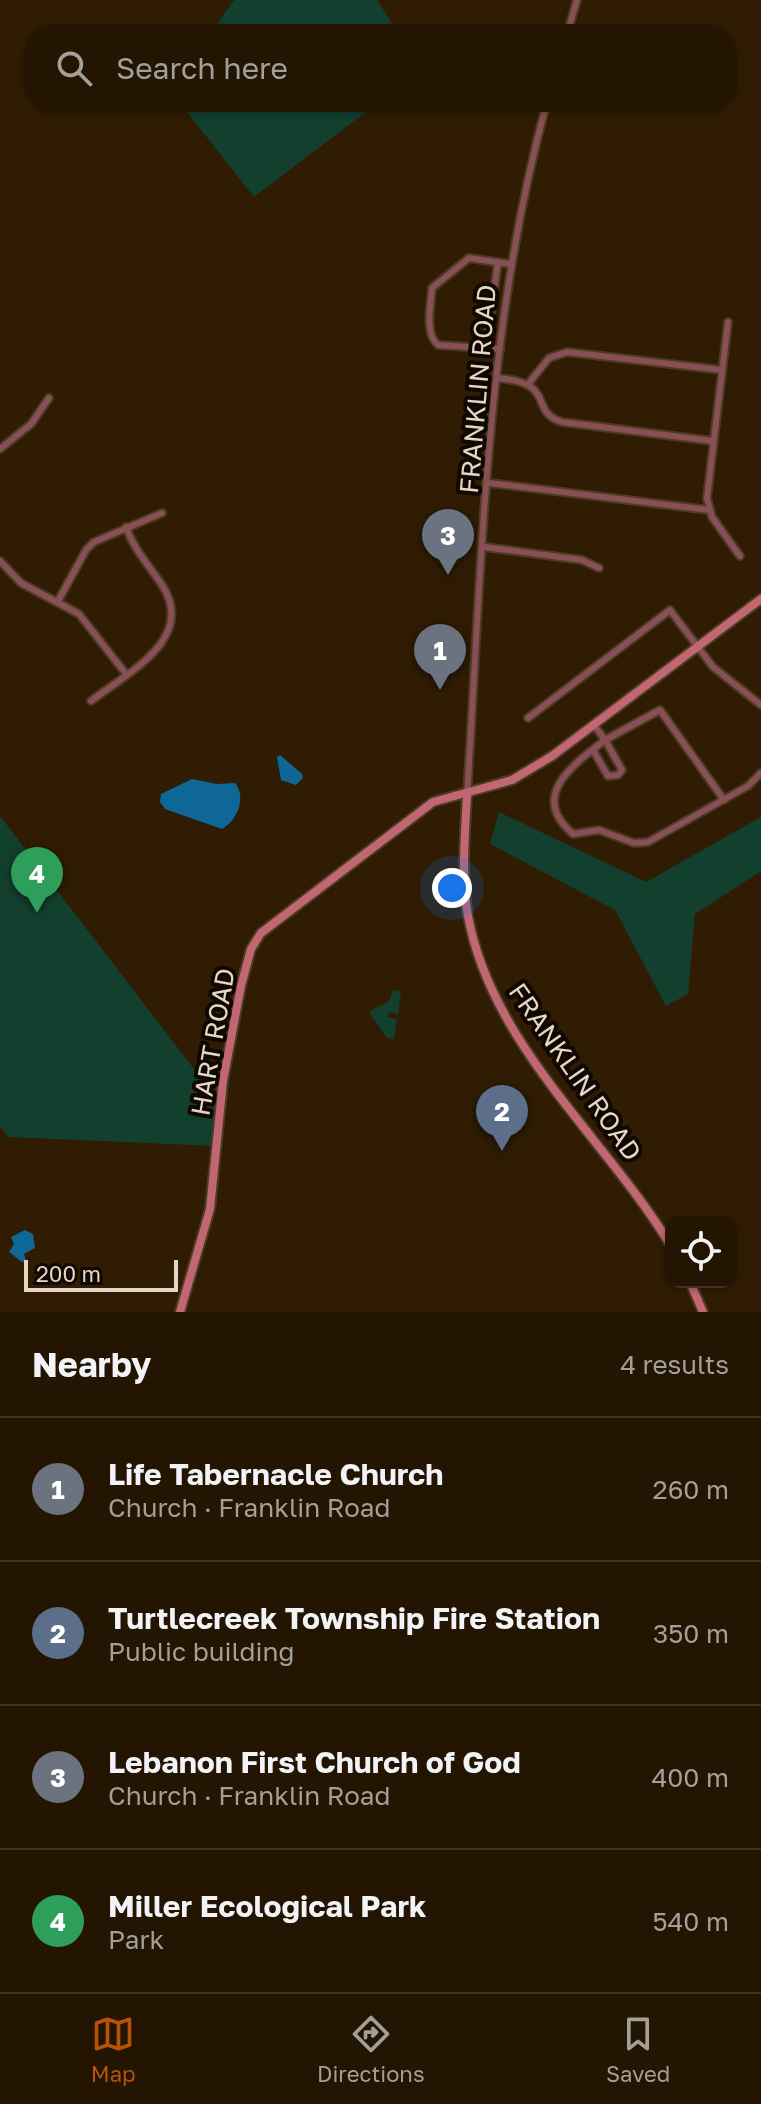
<!DOCTYPE html>
<html lang="en">
<head>
<meta charset="utf-8">
<style>
	body { margin:0; font-family:"Golos Text",sans-serif; background:#2b1e0c; color:#f1f3f6 }
	.controls { position:absolute; right:24px; bottom:24px; display:grid; overflow:hidden; border-radius:16px; box-shadow:0 2px 6px #0004 }
	.controls button { width:72px; height:72px; display:grid; place-items:center; padding:0; border:0; border-bottom:2px solid #403424; background:#231502; color:#f1f3f6; font:40px sans-serif }
	.scale { position:absolute; left:24px; bottom:20px; width:154px; box-sizing:border-box; padding-left:8px; border:4px solid #e4d7c8; border-top:0; font-size:22px; line-height:28px; white-space:nowrap; color:#e4d7c8; -webkit-text-stroke:6px #110802; paint-order:stroke }
	.you { position:absolute; left:452px; top:888px; width:28px; height:28px; margin:-20px; border:6px solid #fff; border-radius:50%; background:#1a73e8; box-shadow:0 0 0 12px #1a73e833 }
	.badge { display:grid; place-items:center; width:52px; height:52px; border-radius:50%; background:#b45309; color:#fff; font-size:26px; font-weight:700 }
	.pin { position:absolute; translate:-50% -66px; filter:drop-shadow(0 2px 4px #0008) }
	.pin::after { content:''; position:absolute; top:42px; width:28px; height:24px; background:inherit; clip-path:polygon(0 0,100% 0,50% 100%) }
	.list { margin:0; padding:0; list-style:none }
	h2 { display:flex; justify-content:space-between; align-items:center; height:104px; margin:0; padding:0 32px; font-size:34px }
	h2 small { font-size:26px; font-weight:400; color:#a39f99 }
	.list li { display:grid; grid-template-columns:52px 1fr auto; gap:24px; align-items:center; box-sizing:border-box; height:144px; padding:0 32px; border-top:2px solid #403424 }
	.list b { display:block; font-size:30px; white-space:nowrap }
	.list p { margin:0; font-size:26px; white-space:nowrap; color:#a39f99 }
	.list em { font-size:26px; font-style:normal; color:#a39f99 }
	.icon { flex:none; width:44px; height:44px; fill:none; stroke:currentColor; stroke-width:2; stroke-linecap:round; stroke-linejoin:round }
	.map { position:relative; flex:none; width:761px; height:1312px; overflow:hidden }
	.search { position:absolute; background:#231502; box-shadow:0 2px 6px #0004; left:24px; right:24px; top:24px; height:88px; display:flex; align-items:center; gap:20px; box-sizing:border-box; padding:0 28px; border-radius:32px; color:#a39f99; font-size:30px }
	.sheet { height:680px; background:#231502 }
	nav { display:flex; justify-content:space-around; align-items:center; box-sizing:border-box; height:112px; border-top:2px solid #403424; background:#231502; font-size:22px; color:#a39f99 }
	nav a { display:grid; justify-items:center; gap:4px }
	nav .on { color:#b45309 }
	.map>svg:first-child { display:block }
	.green { fill:#13402e }
	.water { fill:#0e6797 }
	.lines { fill:none; stroke-linecap:round; stroke-linejoin:round }
	.street-casing { stroke:#4c3a22; stroke-width:10 }
	.secondary-casing { stroke:#4c3a22; stroke-width:12 }
	.street { stroke:#874f56; stroke-width:6 }
	.secondary { stroke:#c06773; stroke-width:8 }
	.labels { text-anchor:middle; stroke-width:8; stroke-linejoin:round; paint-order:stroke }
	.street-label { font-size:26px; fill:#e4d7c8; stroke:#110802 }
</style>
</head>
<body>
<div class="map">
<svg width="761" height="1312" viewBox="0 0 761 1312">
	<rect width="100%" height="100%" fill="#2f1c02"/>
	<!-- green -->
	<g class="green">
		<path d="M234,0H377L399,34H210Z"/>
		<path d="M179,102H379L254,197Z"/>
		<path d="M499,812L646,882L761,817V871L695,914L688,994L666,1006L615,910L490,844Z"/>
		<path d="M0,816L220,1103L217,1146L8,1137L0,1126Z"/>
		<path d="M393,990L401,991L398,1014L390,1012L387,1016L397,1020L394,1039L387,1038L369,1012L389,1001Z"/>
	</g>
	<!-- water -->
	<g class="water">
		<path d="M280,755L302,774L303,778L296,785L281,780L277,757Z"/>
		<path d="M192,779L217,784L235,783C247,797 237,821 222,829L165,809L160,802L161,794Z"/>
		<path d="M25,1230L33,1234L35,1248L24,1254L26,1261L22,1262L9,1252L14,1244L11,1237Z"/>
	</g>
	<g class="lines">
		<!-- street casing -->
		<g class="street-casing">
			<g id="street">
				<path d="M567,34L577,0"/>
				<path d="M728,322L707,498L712,517L740,556"/>
				<path d="M486,348L498,262"/>
				<path d="M500,349L438,345C424,333 431,305 432,288L469,258L509,264"/>
				<path d="M497,378C559,383 527,411 562,422L713,441"/>
				<path d="M529,383L549,358L567,352L722,370"/>
				<path d="M0,449L31,424L49,398"/>
				<path d="M489,483L709,510"/>
				<path d="M485,547L582,560L599,568"/>
				<path d="M0,561L21,583L79,614L126,674"/>
				<path d="M58,601L86,550L94,542L162,513"/>
				<path d="M91,701C127,673 197,639 162,585C149,565 134,550 126,527"/>
				<path d="M528,718L670,610L713,667L761,705"/>
				<path d="M594,725L605,740C574,764 528,796 573,834L599,830L634,843L648,842L748,786L761,773"/>
				<path d="M593,750L608,776L618,775L622,770L605,740L660,710L724,800"/>
				<path d="M467,795C482,564 485,326 547,102"/>
			</g>
		</g>
		<!-- secondary casing -->
		<g class="secondary-casing">
			<g id="secondary">
				<path d="M467,795C465,835 461,876 468,916C492,1046 605,1137 671,1246"/>
				<path d="M690,1282L703,1312"/>
				<path d="M180,1312L210,1209L223,1081L241,986L251,949L261,933L433,802L512,780L552,756L761,599"/>
			</g>
		</g>
		<!-- street -->
		<use href="#street" class="street"/>
		<!-- secondary -->
		<use href="#secondary" class="secondary"/>
	</g>
	<g class="labels">
		<!-- street labels -->
		<g class="street-label">
			<text transform="translate(478 389) rotate(-85)" y="9">FRANKLIN ROAD</text>
			<text transform="translate(213 1042) rotate(-80)" y="9">HART ROAD</text>
			<text transform="translate(575 1072) rotate(55)" y="9">FRANKLIN ROAD</text>
		</g>
	</g>
</svg>
<div class="controls">
<button><svg class="icon" aria-label="locate" viewBox="0 0 24 24"><circle cx="12" cy="12" r="6"/><path d="M12 2v4M12 18v4M2 12h4M18 12h4"/></svg></button>
</div>
<div class="scale">200 m</div>
<div class="you"></div>
<div class="pin badge" style="left:440px;top:690px;background:#6b7280">1</div>
<div class="pin badge" style="left:502px;top:1151px;background:#5c6f8a">2</div>
<div class="pin badge" style="left:448px;top:575px;background:#6b7280">3</div>
<div class="pin badge" style="left:37px;top:913px;background:#2e9e5b">4</div>
<div class="search"><svg class="icon" aria-label="search" viewBox="0 0 24 24"><circle cx="10" cy="10" r="6"/><path d="M15 15l6 6"/></svg>Search here</div>
</div>
<section class="sheet">
<h2>Nearby<small>4 results</small></h2>
<ul class="list">
<li><span class="badge" style="background:#6b7280">1</span><div><b>Life Tabernacle Church</b><p>Church · Franklin Road</p></div><em>260 m</em></li>
<li><span class="badge" style="background:#5c6f8a">2</span><div><b>Turtlecreek Township Fire Station</b><p>Public building</p></div><em>350 m</em></li>
<li><span class="badge" style="background:#6b7280">3</span><div><b>Lebanon First Church of God</b><p>Church · Franklin Road</p></div><em>400 m</em></li>
<li><span class="badge" style="background:#2e9e5b">4</span><div><b>Miller Ecological Park</b><p>Park</p></div><em>540 m</em></li>
</ul>
</section>
<nav>
<a class="on"><svg class="icon" aria-label="map" viewBox="0 0 24 24"><path d="M3 6l6-2 6 2 6-2v14l-6 2-6-2-6 2zM9 4v14M15 6v14"/></svg>Map</a>
<a><svg class="icon" aria-label="directions" viewBox="0 0 24 24"><path d="M12 3l9 9-9 9-9-9zM9 14v-3h6M13 9l2 2-2 2"/></svg>Directions</a>
<a><svg class="icon" aria-label="saved" viewBox="0 0 24 24"><path d="M7 4h10v16l-5-4-5 4z"/></svg>Saved</a>
</nav>
</body>
</html>
